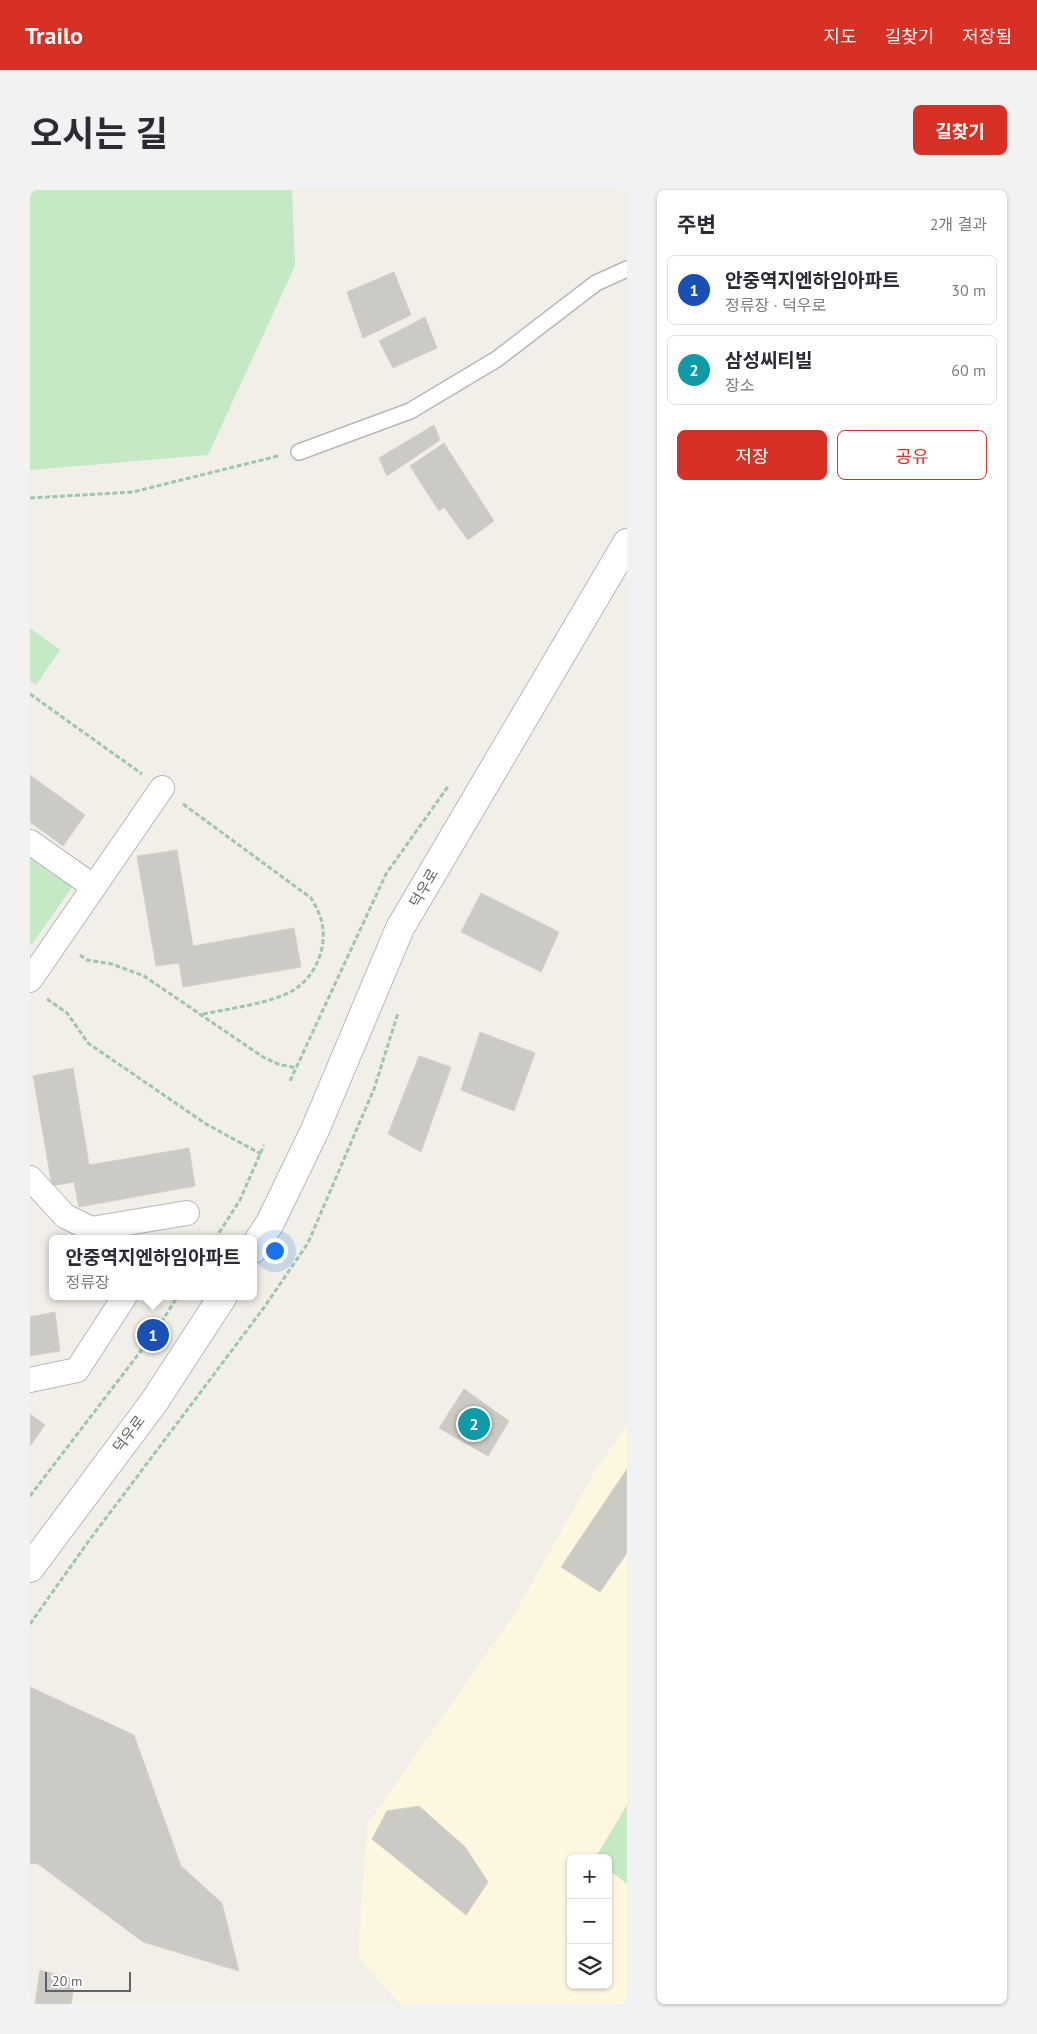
<!DOCTYPE html>
<html lang="ko">
<head>
<meta charset="utf-8">
<style>
	body { margin:0; font-family:"PT Sans","Noto Sans KR",sans-serif; background:#f2f2f3; color:#2b2b33 }
	.controls { position:absolute; right:15px; bottom:15px; display:grid; overflow:hidden; border-radius:8px; box-shadow:0 1px 4px #0004 }
	.controls button { width:45px; height:45px; display:grid; place-items:center; padding:0; border:0; border-bottom:1px solid #e1e1e2; background:#fff; color:#2b2b33; font:25px sans-serif }
	.scale { position:absolute; left:15px; bottom:12px; width:86px; box-sizing:border-box; padding-left:5px; border:2px solid #5f6368; border-top:0; font-size:14px; line-height:18px; white-space:nowrap; color:#5f6368; -webkit-text-stroke:4px #fff; paint-order:stroke }
	.you { position:absolute; left:244px; top:1060px; width:18px; height:18px; margin:-12px; border:4px solid #fff; border-radius:50%; background:#1a73e8; box-shadow:0 0 0 8px #1a73e833 }
	.badge { display:grid; place-items:center; width:32px; height:32px; border-radius:50%; background:#d93025; color:#fff; font-size:16px; font-weight:700 }
	.pin { position:absolute; translate:-50% -50%; border:2px solid #fff; box-shadow:0 1px 5px #0006 }
	.popup { position:absolute; left:19px; top:1045px; width:208px; height:65px; box-sizing:border-box; display:grid; place-content:center; border-radius:8px; background:#fff; filter:drop-shadow(0 1px 4px #0005); font-size:16px; white-space:nowrap; color:#7c7c81 }
	.popup b { font-size:19px; color:#2b2b33 }
	.popup::after { content:''; position:absolute; left:50%; top:100%; margin-left:-10px; border:10px solid transparent; border-top-color:#fff }
	.list { margin:0; padding:0; list-style:none }
	h2 { display:flex; justify-content:space-between; align-items:center; height:65px; margin:0; padding:0 20px; font-size:21px }
	h2 small { font-size:16px; font-weight:400; color:#7c7c81 }
	.list li { display:grid; grid-template-columns:32px 1fr auto; gap:15px; align-items:center; box-sizing:border-box; height:70px; margin:0 10px 10px; padding:0 10px; border:1px solid #e1e1e2; border-radius:8px }
	.list b { display:block; font-size:19px; white-space:nowrap }
	.list p { margin:0; font-size:16px; white-space:nowrap; color:#7c7c81 }
	.list em { font-size:16px; font-style:normal; color:#7c7c81 }
	.actions { display:flex; gap:10px; padding:15px 20px }
	.actions a { flex:1; padding:11px 0; border:1px solid #d93025; border-radius:8px; text-align:center; font-size:18px; color:#d93025 }
	.actions .main { background:#d93025; color:#fff }
	.icon { flex:none; width:28px; height:28px; fill:none; stroke:currentColor; stroke-width:2; stroke-linecap:round; stroke-linejoin:round }
	.map { position:relative; flex:none; width:597px; height:1814px; overflow:hidden; border-radius:8px }
	header { display:flex; align-items:center; gap:30px; box-sizing:border-box; height:70px; padding:0 25px; background:#d93025; color:#fff }
	header strong { font-size:24px }
	nav { display:flex; gap:28px; margin-inline-start:auto; font-size:18px }
	.intro { display:flex; align-items:center; justify-content:space-between; box-sizing:border-box; height:120px; padding:0 30px }
	h1 { margin:0; font-size:35px }
	.button { padding:12px 22px; border-radius:8px; background:#d93025; color:#fff; font-size:18px; font-weight:700 }
	main { display:flex; gap:30px; padding:0 30px }
	aside { flex:1; background:#fff; border-radius:8px; box-shadow:0 1px 4px #0004 }
	.map>svg:first-child { display:block }
	.commercial { fill:#fef7e0; fill-rule:evenodd }
	.green { fill:#c5e8c5 }
	.building { fill:#cccac5; stroke:#d6d1c6 }
	.lines { fill:none; stroke-linecap:round; stroke-linejoin:round }
	.service-casing { stroke:#b5b8bc; stroke-width:18 }
	.pedestrian-casing { stroke:#b5b8bc; stroke-width:26 }
	.tertiary-casing { stroke:#b5b8bc; stroke-width:30 }
	.path { stroke:#9cc7a9; stroke-width:3; stroke-dasharray:5 2.5; stroke-linecap:butt }
	.service { stroke:#fff; stroke-width:15 }
	.pedestrian { stroke:#fff; stroke-width:24 }
	.tertiary { stroke:#fff; stroke-width:28 }
	.labels { text-anchor:middle; stroke-width:5; stroke-linejoin:round; paint-order:stroke }
	.street-label { font-size:15px; fill:#5f6368; stroke:#fff }
</style>
</head>
<body>
<header>
<strong>Trailo</strong>
<nav><a>지도</a><a>길찾기</a><a>저장됨</a></nav>
</header>
<div class="intro"><h1>오시는 길</h1><a class="button">길찾기</a></div>
<main>
<div class="map">
<svg width="597" height="1814" viewBox="0 0 597 1814">
	<rect width="100%" height="100%" fill="#f1efe8"/>
	<!-- commercial -->
	<path class="commercial" d="M597,1234V1814H370L328,1767L337,1635L485,1423L564,1283ZM541,1668H578V1795H541Z"/>
	<!-- green -->
	<g class="green">
		<path d="M0,0H262L265,76L178,265L0,280Z"/>
		<path d="M0,438L30,460L6,495L0,491Z"/>
		<path d="M0,667L43,696L2,754L0,753Z"/>
		<path d="M597,1615V1694L578,1679V1668H565Z"/>
	</g>
	<!-- building -->
	<g class="building">
		<path d="M364,82L381,125L333,148L317,102Z"/>
		<path d="M395,127L407,158L363,178L349,151Z"/>
		<path d="M404,235L410,250L357,286L349,268Z"/>
		<path d="M414,253L464,331L438,350L414,317L409,321L380,276Z"/>
		<path d="M0,585L55,625L33,656L0,632Z"/>
		<path d="M147,660L163,756L264,738L271,777L153,797L149,773L126,776L107,666Z"/>
		<path d="M451,703L529,742L511,782L431,742Z"/>
		<path d="M450,842L505,863L484,921L431,900Z"/>
		<path d="M389,866L421,877L391,962L358,944Z"/>
		<path d="M43,878L59,975L159,958L165,996L49,1017L44,992L22,996L3,886Z"/>
		<path d="M25,1122L30,1161L0,1166V1127Z"/>
		<path d="M434,1199L479,1231L458,1266L409,1238Z"/>
		<path d="M0,1224L15,1235L0,1256Z"/>
		<path d="M597,1279V1363L570,1402L531,1377Z"/>
		<path d="M0,1497L104,1545L151,1676L192,1713L209,1781L113,1752L8,1674L0,1673Z"/>
		<path d="M389,1616L435,1657L458,1692L436,1725L342,1649L357,1621Z"/>
		<path d="M10,1780L45,1789L41,1814H5Z"/>
	</g>
	<g class="lines">
		<!-- service casing -->
		<g class="service-casing">
			<path id="service" d="M269,262L380,221L467,169L566,93L597,79"/>
		</g>
		<!-- pedestrian casing -->
		<g class="pedestrian-casing">
			<g id="pedestrian">
				<path d="M0,652L64,697"/>
				<path d="M0,790L132,598"/>
				<path d="M0,988L35,1026L61,1039L157,1023"/>
				<path d="M0,1190L47,1180L95,1106"/>
			</g>
		</g>
		<!-- tertiary casing -->
		<g class="tertiary-casing">
			<g id="tertiary">
				<path d="M223,1059L240,1033L285,940L370,738L597,353"/>
				<path d="M0,1378L124,1212L193,1106"/>
			</g>
		</g>
		<!-- path -->
		<g class="path">
			<path d="M0,308L103,302L248,266"/>
			<path d="M0,504L112,584"/>
			<path d="M153,614L281,708C285,715 289,722 291,729C298,753 288,782 268,797C248,813 195,819 169,825"/>
			<path d="M50,765L57,770L82,774L114,786L233,867L248,874L266,878"/>
			<path d="M17,809L37,823L58,853L176,934L231,964"/>
			<path d="M260,891L356,684L419,595"/>
			<path d="M185,1049L210,1010L234,955"/>
			<path d="M0,1306L123,1145L148,1106"/>
			<path d="M0,1434L58,1352L233,1119L278,1053L344,899L368,823"/>
		</g>
		<!-- service -->
		<use href="#service" class="service"/>
		<!-- pedestrian -->
		<use href="#pedestrian" class="pedestrian"/>
		<!-- tertiary -->
		<use href="#tertiary" class="tertiary"/>
	</g>
	<g class="labels">
		<!-- street labels -->
		<g class="street-label">
			<text transform="translate(394 698) rotate(-60)" y="5">덕우로</text>
			<text transform="translate(99 1244) rotate(-53)" y="5">덕우로</text>
		</g>
	</g>
</svg>
<div class="controls">
<button>+</button>
<button>−</button>
<button><svg class="icon" aria-label="layers" viewBox="0 0 24 24"><path d="M12 4l9 5-9 5-9-5zM3 14l9 5 9-5"/></svg></button>
</div>
<div class="scale">20 m</div>
<div class="you"></div>
<div class="pin badge" style="left:123px;top:1145px;background:#1a4fb4">1</div>
<div class="popup"><b>안중역지엔하임아파트</b>정류장</div>
<div class="pin badge" style="left:444px;top:1234px;background:#0f9aa8">2</div>
</div>
<aside>
<h2>주변<small>2개 결과</small></h2>
<ul class="list">
<li><span class="badge" style="background:#1a4fb4">1</span><div><b>안중역지엔하임아파트</b><p>정류장 · 덕우로</p></div><em>30 m</em></li>
<li><span class="badge" style="background:#0f9aa8">2</span><div><b>삼성씨티빌</b><p>장소</p></div><em>60 m</em></li>
</ul>
<div class="actions"><a class="main">저장</a><a>공유</a></div>
</aside>
</main>
</body>
</html>
